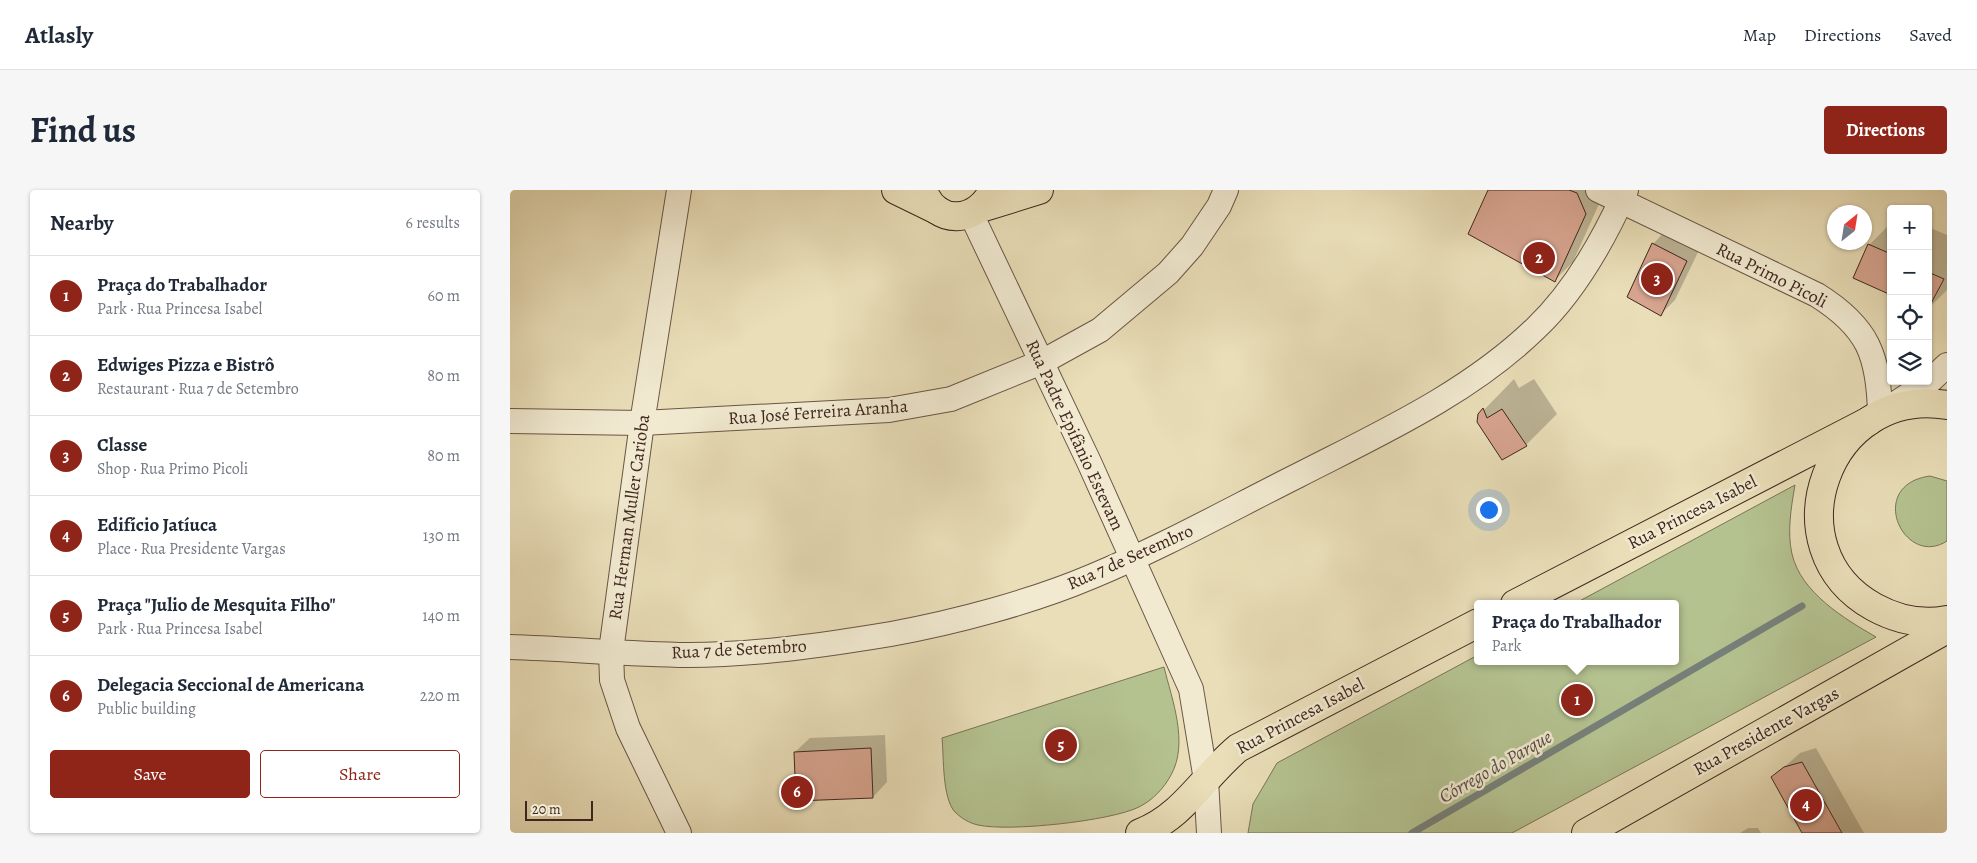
<!DOCTYPE html>
<html lang="en">
<head>
<meta charset="utf-8">
<style>
	body { margin:0; font-family:Alegreya,serif; background:#f6f6f7; color:#1f2937 }
	.controls { position:absolute; right:15px; top:15px; display:grid; overflow:hidden; border-radius:5px; box-shadow:0 1px 4px #0004 }
	.controls button { width:45px; height:45px; display:grid; place-items:center; padding:0; border:0; border-bottom:1px solid #e0e1e3; background:#fff; color:#1f2937; font:25px sans-serif }
	.compass { position:absolute; left:1317px; top:15px; width:45px; height:45px; border-radius:50%; background:#fff; box-shadow:0 1px 4px #0004; rotate:30deg }
	.scale { position:absolute; left:15px; bottom:12px; width:68px; box-sizing:border-box; padding-left:5px; border:2px solid #3f271f; border-top:0; font-size:14px; line-height:18px; white-space:nowrap; color:#3f271f; -webkit-text-stroke:4px #f1ead1; paint-order:stroke }
	.you { position:absolute; left:978px; top:319px; width:18px; height:18px; margin:-12px; border:4px solid #fff; border-radius:50%; background:#1a73e8; box-shadow:0 0 0 8px #1a73e833 }
	.badge { display:grid; place-items:center; width:32px; height:32px; border-radius:50%; background:#8f2418; color:#fff; font-size:16px; font-weight:700 }
	.pin { position:absolute; translate:-50% -50%; border:2px solid #fff; box-shadow:0 1px 5px #0006 }
	.popup { position:absolute; left:964px; top:410px; width:205px; height:65px; box-sizing:border-box; display:grid; place-content:center; border-radius:5px; background:#fff; filter:drop-shadow(0 1px 4px #0005); font-size:16px; white-space:nowrap; color:#747a83 }
	.popup b { font-size:19px; color:#1f2937 }
	.popup::after { content:''; position:absolute; left:50%; top:100%; margin-left:-10px; border:10px solid transparent; border-top-color:#fff }
	.list { margin:0; padding:0; list-style:none }
	h2 { display:flex; justify-content:space-between; align-items:center; height:65px; margin:0; padding:0 20px; font-size:21px }
	h2 small { font-size:16px; font-weight:400; color:#747a83 }
	.list li { display:grid; grid-template-columns:32px 1fr auto; gap:15px; align-items:center; box-sizing:border-box; height:80px; padding:0 20px; border-top:1px solid #e0e1e3 }
	.list b { display:block; font-size:19px; white-space:nowrap }
	.list p { margin:0; font-size:16px; white-space:nowrap; color:#747a83 }
	.list em { font-size:16px; font-style:normal; color:#747a83 }
	.actions { display:flex; gap:10px; padding:15px 20px }
	.actions a { flex:1; padding:11px 0; border:1px solid #8f2418; border-radius:5px; text-align:center; font-size:18px; color:#8f2418 }
	.actions .main { background:#8f2418; color:#fff }
	.icon { flex:none; width:28px; height:28px; fill:none; stroke:currentColor; stroke-width:2; stroke-linecap:round; stroke-linejoin:round }
	.map { position:relative; flex:none; width:1437px; height:643px; overflow:hidden; border-radius:5px }
	header { display:flex; align-items:center; gap:30px; box-sizing:border-box; height:70px; padding:0 25px; background:#fff; border-bottom:1px solid #e0e1e3 }
	header strong { font-size:24px }
	nav { display:flex; gap:28px; margin-inline-start:auto; font-size:18px }
	.intro { display:flex; align-items:center; justify-content:space-between; box-sizing:border-box; height:120px; padding:0 30px }
	h1 { margin:0; font-size:35px }
	.button { padding:12px 22px; border-radius:5px; background:#8f2418; color:#fff; font-size:18px; font-weight:700 }
	main { display:flex; gap:30px; padding:0 30px }
	aside { flex:1; background:#fff; border-radius:5px; box-shadow:0 1px 4px #0004 }
	.map>svg:first-child { display:block }
	.green { fill:#b4c290; stroke:#7a7458 }
	.shadow { fill:#0003 }
	.lines { fill:none; stroke-linecap:round; stroke-linejoin:round }
	.stream { stroke:#76807a; stroke-width:7 }
	.building { fill:#d7a48f; stroke:#3f271f }
	.minor-casing { stroke:#6a5545; stroke-width:26 }
	.major-casing { stroke:#3f271f; stroke-width:30 }
	.minor { stroke:#f1ead1; stroke-width:24 }
	.major { stroke:#e9deb8; stroke-width:28 }
	.labels { text-anchor:middle; stroke-width:5; stroke-linejoin:round; paint-order:stroke }
	.street-label { font-size:18px; fill:#3f271f; stroke:#f1ead1 }
	.water-label { font-size:19px; font-style:italic; fill:#564c45; stroke:#f1ead1 }
</style>
</head>
<body>
<header>
<strong>Atlasly</strong>
<nav><a>Map</a><a>Directions</a><a>Saved</a></nav>
</header>
<div class="intro"><h1>Find us</h1><a class="button">Directions</a></div>
<main>
<aside>
<h2>Nearby<small>6 results</small></h2>
<ul class="list">
<li><span class="badge">1</span><div><b>Praça do Trabalhador</b><p>Park · Rua Princesa Isabel</p></div><em>60 m</em></li>
<li><span class="badge">2</span><div><b>Edwiges Pizza e Bistrô</b><p>Restaurant · Rua 7 de Setembro</p></div><em>80 m</em></li>
<li><span class="badge">3</span><div><b>Classe</b><p>Shop · Rua Primo Picoli</p></div><em>80 m</em></li>
<li><span class="badge">4</span><div><b>Edifício Jatíuca</b><p>Place · Rua Presidente Vargas</p></div><em>130 m</em></li>
<li><span class="badge">5</span><div><b>Praça &quot;Julio de Mesquita Filho&quot;</b><p>Park · Rua Princesa Isabel</p></div><em>140 m</em></li>
<li><span class="badge">6</span><div><b>Delegacia Seccional de Americana</b><p>Public building</p></div><em>220 m</em></li>
</ul>
<div class="actions"><a class="main">Save</a><a>Share</a></div>
</aside>
<div class="map">
<svg width="1437" height="643" viewBox="0 0 1437 643">
	<rect width="100%" height="100%" fill="#e9deb8"/>
	<filter id="stains"><feTurbulence type="fractalNoise" baseFrequency=".004" numOctaves="4"/><feColorMatrix values="0 0 0 0 .2 0 0 0 0 .09 0 0 0 0 .02 0 0 0 .5 -.17"/></filter>
	<radialGradient id="worn" r=".72"><stop offset=".6" stop-color="#630" stop-opacity="0"/><stop offset="1" stop-color="#630" stop-opacity=".3"/></radialGradient>
	<!-- green -->
	<g class="green">
		<path d="M1420,286L1437,291V351C1394,379 1355,295 1420,286Z"/>
		<path d="M1285,295C1281,318 1277,342 1282,364C1291,403 1335,429 1366,447L1002,643H738L743,614L767,573L968,465V471H1166V414H1064Z"/>
		<path d="M654,477C662,510 679,553 661,585C654,598 643,610 629,617C601,631 499,642 468,635C459,633 451,628 445,622C432,608 434,568 432,548Z"/>
	</g>
	<!-- shadow -->
	<g class="shadow">
		<path d="M980,0H1091L1093,5L1063,72L1045,90Z"/>
		<path d="M1381,33V104L1359,55Z"/>
		<path d="M1418,37L1437,45V100L1418,119Z"/>
		<path d="M1157,39L1191,56L1165,110L1151,124L1143,54Z"/>
		<path d="M1004,189L1009,198L1024,189L1047,224L1016,255L969,225Z"/>
		<path d="M375,545L377,592L363,607L285,562L300,548Z"/>
		<path d="M1306,558L1354,643H1293L1263,587L1290,563Z"/>
		<path d="M1238,638H1248L1251,643H1230Z"/>
	</g>
	<g class="lines">
		<!-- stream -->
		<path class="stream" d="M902,643L1292,416"/>
	</g>
	<!-- building -->
	<g class="building">
		<path d="M978,0H1059L1067,3L1076,24L1045,92L958,44Z"/>
		<path d="M1142,53L1177,71L1151,126L1117,107Z"/>
		<path d="M1358,54L1381,64V105L1343,88Z"/>
		<path d="M1418,82L1434,89L1418,119Z"/>
		<path d="M973,218L977,228L992,219L1017,256L992,270L967,232L968,224Z"/>
		<path d="M361,558L363,608L286,611L284,562Z"/>
		<path d="M1292,572L1332,643H1292L1261,587L1274,577Z"/>
	</g>
	<g class="lines">
		<!-- minor casing -->
		<g class="minor-casing">
			<g id="minor">
				<path d="M169,0L132,233L101,461L102,490L118,538L169,643"/>
				<path d="M1088,0L1307,105C1358,137 1369,165 1370,225"/>
				<path d="M461,24L579,272L681,499L696,590L699,643"/>
				<path d="M1376,220L1421,190L1437,175"/>
				<path d="M0,231L132,233L379,220L441,209L532,172L590,140L658,83L682,56L709,16L716,0"/>
				<path d="M0,457C59,459 119,464 178,465C246,465 314,455 381,444C446,432 522,412 583,386C653,357 721,319 789,285C871,243 959,203 1026,138C1065,101 1094,49 1116,0"/>
			</g>
		</g>
		<!-- major casing -->
		<g class="major-casing">
			<g id="major">
				<path d="M386,0L427,20"/>
				<path d="M413,0C426,37 468,33 483,0"/>
				<path d="M471,18L529,0"/>
				<path d="M1437,215C1318,195 1258,358 1364,417C1386,429 1411,435 1437,430"/>
				<path d="M1005,414L1359,231"/>
				<path d="M630,643C673,627 694,586 728,558L968,433"/>
				<path d="M1076,643L1437,439"/>
			</g>
		</g>
		<!-- minor -->
		<use href="#minor" class="minor"/>
		<!-- major -->
		<use href="#major" class="major"/>
	</g>
	<g class="labels">
		<!-- street labels -->
		<g class="street-label">
			<text transform="translate(1262 85) rotate(27)" y="6">Rua Primo Picoli</text>
			<text transform="translate(308 222) rotate(-4)" y="6">Rua José Ferreira Aranha</text>
			<text transform="translate(565 245) rotate(65)" y="6">Rua Padre Epifânio Estevam</text>
			<text transform="translate(1182 322) rotate(-27)" y="6">Rua Princesa Isabel</text>
			<text transform="translate(119 327) rotate(-82)" y="6">Rua Herman Muller Carioba</text>
			<text transform="translate(620 367) rotate(-24)" y="6">Rua 7 de Setembro</text>
			<text transform="translate(229 459) rotate(-3)" y="6">Rua 7 de Setembro</text>
			<text transform="translate(790 526) rotate(-28)" y="6">Rua Princesa Isabel</text>
			<text transform="translate(1256 541) rotate(-29)" y="6">Rua Presidente Vargas</text>
		</g>
		<!-- water labels -->
		<g class="water-label">
			<text transform="translate(985 576) rotate(-30)" y="7">Córrego do Parque</text>
		</g>
	</g>
	<rect width="100%" height="100%" filter="url(#stains)"/>
	<rect width="100%" height="100%" fill="url(#worn)"/>
</svg>
<div class="controls">
<button>+</button>
<button>−</button>
<button><svg class="icon" aria-label="locate" viewBox="0 0 24 24"><circle cx="12" cy="12" r="6"/><path d="M12 2v4M12 18v4M2 12h4M18 12h4"/></svg></button>
<button><svg class="icon" aria-label="layers" viewBox="0 0 24 24"><path d="M12 4l9 5-9 5-9-5zM3 14l9 5 9-5"/></svg></button>
</div>
<svg class="compass" viewBox="-18 -18 36 36"><path d="M0-13l5 13h-10z" fill="#e53935"/><path d="M0 13l5-13h-10z" fill="#747a83"/></svg>
<div class="scale">20 m</div>
<div class="you"></div>
<div class="pin badge" style="left:1067px;top:510px">1</div>
<div class="popup"><b>Praça do Trabalhador</b>Park</div>
<div class="pin badge" style="left:1029px;top:68px">2</div>
<div class="pin badge" style="left:1147px;top:89px">3</div>
<div class="pin badge" style="left:1296px;top:615px">4</div>
<div class="pin badge" style="left:551px;top:555px">5</div>
<div class="pin badge" style="left:287px;top:602px">6</div>
</div>
</main>
</body>
</html>
